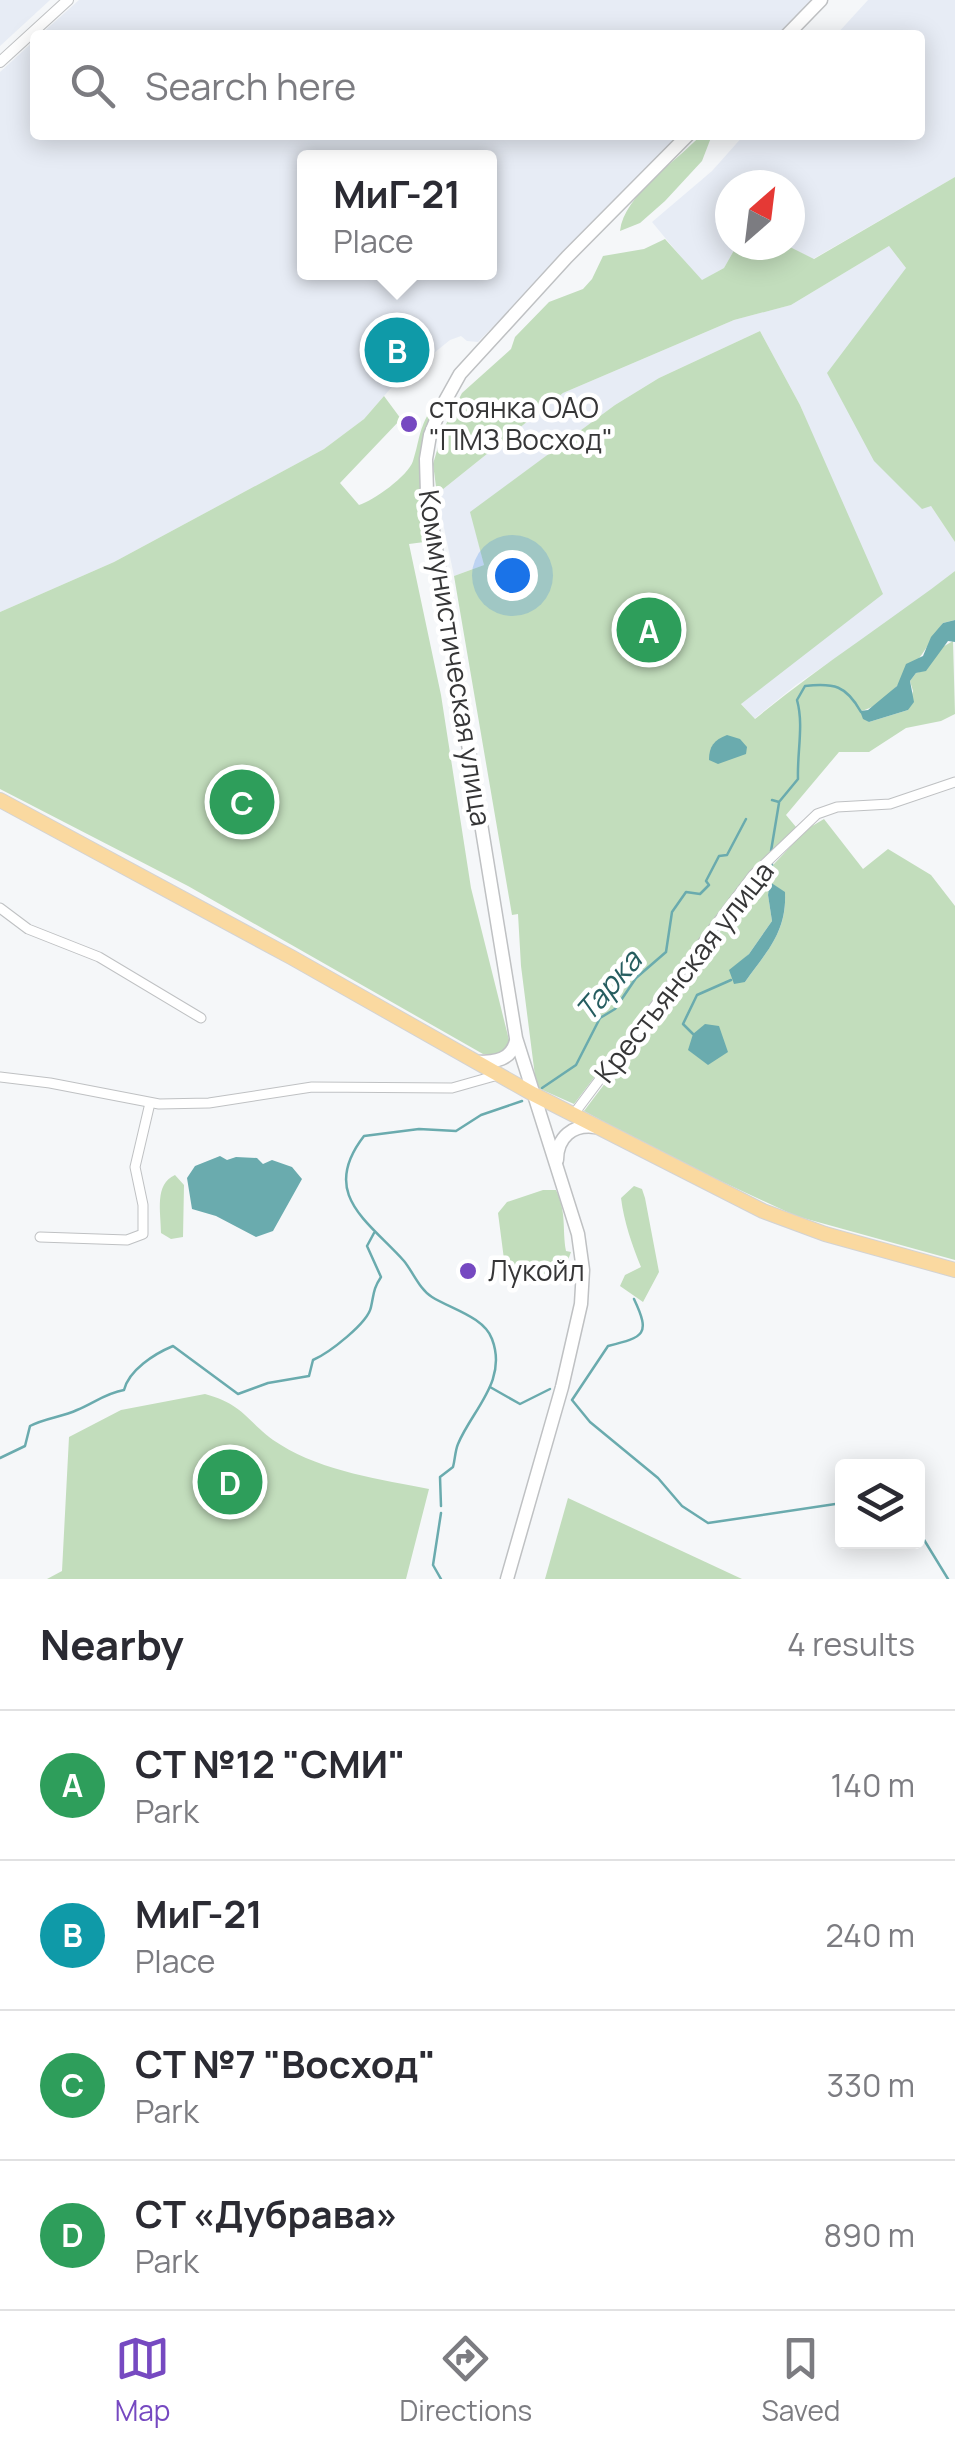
<!DOCTYPE html>
<html lang="en">
<head>
<meta charset="utf-8">
<style>
	body { margin:0; font-family:Manrope,sans-serif; background:#f2f2f3; color:#2b2b33 }
	.controls { position:absolute; right:30px; bottom:30px; display:grid; overflow:hidden; border-radius:10px; box-shadow:0 5px 25px #0003 }
	.controls button { width:90px; height:90px; display:grid; place-items:center; padding:0; border:0; border-bottom:2px solid #e1e1e2; background:#fff; color:#2b2b33; font:50px sans-serif }
	.compass { position:absolute; left:715px; top:170px; width:90px; height:90px; border-radius:50%; background:#fff; box-shadow:0 5px 25px #0003; rotate:28deg }
	.you { position:absolute; left:512px; top:575px; width:35px; height:35px; margin:-25px; border:8px solid #fff; border-radius:50%; background:#1a73e8; box-shadow:0 0 0 15px #1a73e833 }
	.badge { display:grid; place-items:center; width:65px; height:65px; border-radius:50%; background:#7649c1; color:#fff; font-size:32px; font-weight:700 }
	.pin { position:absolute; translate:-50% -50%; border:5px solid #fff; box-shadow:0 2px 10px #0006 }
	.popup { position:absolute; left:297px; top:150px; width:200px; height:130px; box-sizing:border-box; display:grid; place-content:center; border-radius:10px; background:#fff; filter:drop-shadow(0 2px 8px #0005); font-size:32px; white-space:nowrap; color:#7c7c81 }
	.popup b { font-size:38px; color:#2b2b33 }
	.popup::after { content:''; position:absolute; left:50%; top:100%; margin-left:-20px; border:20px solid transparent; border-top-color:#fff }
	.list { margin:0; padding:0; list-style:none }
	h2 { display:flex; justify-content:space-between; align-items:center; height:130px; margin:0; padding:0 40px; font-size:42px }
	h2 small { font-size:32px; font-weight:400; color:#7c7c81 }
	.list li { display:grid; grid-template-columns:65px 1fr auto; gap:30px; align-items:center; box-sizing:border-box; height:150px; padding:0 40px; border-top:2px solid #e1e1e2 }
	.list b { display:block; font-size:38px; white-space:nowrap }
	.list p { margin:0; font-size:32px; white-space:nowrap; color:#7c7c81 }
	.list em { font-size:32px; font-style:normal; color:#7c7c81 }
	.icon { flex:none; width:55px; height:55px; fill:none; stroke:currentColor; stroke-width:2; stroke-linecap:round; stroke-linejoin:round }
	.map { position:relative; flex:none; width:955px; height:1579px; overflow:hidden }
	.search { position:absolute; background:#fff; box-shadow:0 5px 25px #0003; left:30px; right:30px; top:30px; height:110px; display:flex; align-items:center; gap:25px; box-sizing:border-box; padding:0 35px; border-radius:10px; color:#7c7c81; font-size:38px }
	.sheet { height:730px; background:#fff }
	nav { display:flex; justify-content:space-around; align-items:center; box-sizing:border-box; height:140px; border-top:2px solid #e1e1e2; background:#fff; font-size:28px; color:#7c7c81 }
	nav a { display:grid; justify-items:center; gap:5px }
	nav .on { color:#7649c1 }
	.map>svg:first-child { display:block }
	.built { fill:#e7ecf5; fill-rule:evenodd }
	.green { fill:#c2ddbc; fill-rule:evenodd }
	.water { fill:#6aabae }
	.lines { fill:none; stroke-linecap:round; stroke-linejoin:round }
	.stream { stroke:#6aabae; stroke-width:2.5 }
	.minor-casing { stroke:#bfc1c3; stroke-width:11 }
	.tertiary-casing { stroke:#bfc1c3; stroke-width:12 }
	.secondary-casing { stroke:#bfc1c3; stroke-width:15 }
	.primary-casing { stroke:#d3d3d3; stroke-width:16 }
	.minor { stroke:#fff; stroke-width:9 }
	.tertiary { stroke:#fff; stroke-width:10 }
	.secondary { stroke:#fff; stroke-width:12 }
	.primary { stroke:#fad9a0; stroke-width:14 }
	.poi-dot { fill:#7649c1; stroke:#fff; stroke-width:4 }
	.labels { text-anchor:middle; stroke-width:9; stroke-linejoin:round; paint-order:stroke }
	.poi-label { font-size:28px; fill:#363637; stroke:#fff; text-anchor:start }
	.street-label { font-size:28px; fill:#363637; stroke:#fff }
	.water-label { font-size:30px; font-style:italic; fill:#265d60; stroke:#fff }
</style>
</head>
<body>
<div class="map">
<svg width="955" height="1579" viewBox="0 0 955 1579">
	<rect width="100%" height="100%" fill="#f5f7f9"/>
	<!-- built -->
	<g class="built">
		<path d="M0,0H50L0,46Z"/>
		<path d="M79,0H814L779,35H40Z"/>
		<path d="M868,0H955V177L813,259L786,245H790V185H730V245H737L724,268L701,281L652,222L712,171L744,135H920V35H836Z"/>
		<path d="M35,40V135H681L478,342L467,341L461,336L450,340L391,388L364,419L324,449L114,562L0,612V72ZM304,158H490V272H304Z"/>
		<path d="M889,246L906,268L931,506L955,542V571L896,617L796,685L754,719L741,703L787,666L836,491L800,405L760,331L659,378L615,405L471,512L484,565L454,576L437,494L563,393L734,320L791,305Z"/>
	</g>
	<!-- green -->
	<g class="green">
		<path d="M701,135H712L702,161L665,201L640,223L620,231C624,195 677,161 701,135Z"/>
		<path d="M955,177V542L931,506L922,509L874,461L827,373L906,268L889,246L791,305L734,320L563,393L437,494L433,464L443,430L462,393L511,349L515,337L549,302L583,289L592,279L603,256L644,249L665,239L702,280L724,268L737,245H786L814,259Z"/>
		<path d="M760,331L800,405L883,594L741,704L755,719C819,666 889,622 955,571V620L943,623C926,648 892,705 861,711L869,722L908,710L913,691L910,681L916,673L926,670L939,649L953,641L955,714L941,721L906,728L869,752H839L786,815L796,827L749,874L574,1104L538,1088L535,1076L521,966L518,914L512,915L454,576L484,565L470,512L615,405L659,378Z"/>
		<path d="M384,396L401,419L340,483L359,505C373,501 408,476 413,461C420,439 418,431 431,409L434,411L424,448L432,541L409,544L441,695L471,888L510,1044L500,1056L483,1054L188,886L0,789V612L114,562L324,449L364,419Z"/>
		<path d="M824,819L863,869L888,849L931,875L955,906V1260L796,1216L669,1157L584,1111L760,879L807,829ZM771,883L785,893C787,932 767,951 745,982L734,968L749,954L772,921L768,895Z"/>
		<path d="M175,1175L184,1185L183,1237L171,1239L161,1233C161,1212 154,1184 175,1175Z"/>
		<path d="M634,1186L642,1189L645,1198L659,1272L643,1302L620,1286L625,1275L641,1267C632,1245 624,1222 621,1198Z"/>
		<path d="M543,1190H556C567,1213 562,1229 566,1251L571,1252L565,1268L548,1274L517,1277L505,1267L498,1213L507,1202Z"/>
		<path d="M205,1394C247,1405 249,1426 281,1445C322,1471 383,1480 429,1489L406,1579H47L62,1571L69,1437L121,1410Z"/>
		<path d="M568,1498L742,1579H545Z"/>
	</g>
	<!-- water -->
	<g class="water">
		<path d="M955,620V642L948,641L926,671L916,673L910,681L914,702L908,710L869,722L863,719L860,711L868,710L897,686L906,664L923,656L931,637L943,623Z"/>
		<path d="M727,735L740,739L747,747L746,754L718,764L709,760C709,746 714,740 727,735Z"/>
		<path d="M770,882L785,892C787,932 767,951 745,982L734,984L729,970L749,954L772,921L768,895Z"/>
		<path d="M705,1024L719,1026L728,1052L708,1065L688,1050L693,1034Z"/>
		<path d="M220,1156L227,1160L236,1157L257,1158L263,1164L272,1160L292,1167L302,1179L273,1231L256,1237L216,1216L192,1209L187,1178L195,1166Z"/>
	</g>
	<g class="lines">
		<!-- stream -->
		<g class="stream">
			<path d="M772,800L779,802L798,779C797,752 804,725 797,700L805,686C834,683 846,685 861,712"/>
			<path d="M771,851L779,803"/>
			<path d="M770,883L772,864"/>
			<path d="M693,1034L683,1024L697,995L731,980"/>
			<path d="M542,1088L576,1065L600,1018L615,1009L636,978L666,952L672,912L686,892L700,894L709,885L706,881L719,856L727,855L746,819"/>
			<path d="M634,1299C651,1335 644,1337 608,1346L572,1400L590,1422L658,1478L682,1506L708,1523L842,1503"/>
			<path d="M490,1387L520,1404L550,1389"/>
			<path d="M0,1458L25,1446L30,1426C45,1418 62,1417 77,1410C94,1403 106,1393 124,1390C129,1370 154,1354 173,1346L238,1394L268,1383L309,1376L313,1360C329,1353 368,1323 371,1307C374,1294 373,1289 381,1277L367,1246L374,1233"/>
			<path d="M441,1506L440,1477L453,1467C455,1460 455,1451 458,1444C472,1410 508,1381 492,1339C484,1317 451,1309 432,1297C420,1290 413,1272 404,1261C368,1221 319,1194 364,1136L419,1129L456,1131L481,1115L522,1101"/>
			<path d="M918,1530L948,1579"/>
			<path d="M441,1579L433,1565L441,1513"/>
		</g>
		<!-- minor casing -->
		<g class="minor-casing">
			<g id="minor">
				<path d="M0,908L28,929L99,957L201,1018"/>
				<path d="M0,1077L50,1083L159,1104L209,1103L312,1087L452,1088L498,1075"/>
				<path d="M573,1115L753,875L817,814L837,807L890,804L955,782"/>
				<path d="M40,1237L127,1240L143,1234V1205L135,1167L150,1103"/>
			</g>
		</g>
		<!-- tertiary casing -->
		<g class="tertiary-casing">
			<path id="tertiary" d="M0,62L68,0"/>
		</g>
		<!-- secondary casing -->
		<g class="secondary-casing">
			<g id="secondary">
				<path d="M787,35L821,0"/>
				<path d="M477,1062C496,1062 511,1060 516,1041"/>
				<path d="M557,1160C557,1137 573,1124 595,1127"/>
				<path d="M507,1579L562,1387L581,1304L583,1270L578,1234L516,1038L427,493L426,459L430,435L440,410L460,374L567,257L688,135"/>
			</g>
		</g>
		<!-- primary casing -->
		<g class="primary-casing">
			<path id="primary" d="M0,800L291,957L533,1094L763,1211L825,1234L955,1270"/>
		</g>
		<!-- minor -->
		<use href="#minor" class="minor"/>
		<!-- tertiary -->
		<use href="#tertiary" class="tertiary"/>
		<!-- secondary -->
		<use href="#secondary" class="secondary"/>
		<!-- primary -->
		<use href="#primary" class="primary"/>
	</g>
	<!-- markers -->
	<g class="poi-dot">
		<circle cx="409" cy="424" r="10"/>
		<circle cx="468" cy="1271" r="10"/>
	</g>
	<g class="labels">
		<!-- poi labels -->
		<g class="poi-label">
			<text x="429" y="418">стоянка ОАО<tspan x="429" dy="32">"ПМЗ Восход"</tspan></text>
			<text x="488" y="1281">Лукойл</text>
		</g>
		<!-- street labels -->
		<g class="street-label">
			<text transform="translate(455 658) rotate(81)" y="10">Коммунистическая улица</text>
			<text transform="translate(684 972) rotate(-52)" y="10">Крестьянская улица</text>
		</g>
		<!-- water labels -->
		<g class="water-label">
			<text transform="translate(609 986) rotate(-49)" y="10">Тарка</text>
		</g>
	</g>
</svg>
<div class="controls">
<button><svg class="icon" aria-label="layers" viewBox="0 0 24 24"><path d="M12 4l9 5-9 5-9-5zM3 14l9 5 9-5"/></svg></button>
</div>
<svg class="compass" viewBox="-18 -18 36 36"><path d="M0-13l5 13h-10z" fill="#e53935"/><path d="M0 13l5-13h-10z" fill="#7c7c81"/></svg>
<div class="you"></div>
<div class="pin badge" style="left:649px;top:630px;background:#2e9e5b">A</div>
<div class="pin badge" style="left:397px;top:350px;background:#0f9aa8">B</div>
<div class="popup"><b>МиГ-21</b>Place</div>
<div class="pin badge" style="left:242px;top:802px;background:#2e9e5b">C</div>
<div class="pin badge" style="left:230px;top:1482px;background:#2e9e5b">D</div>
<div class="search"><svg class="icon" aria-label="search" viewBox="0 0 24 24"><circle cx="10" cy="10" r="6"/><path d="M15 15l6 6"/></svg>Search here</div>
</div>
<section class="sheet">
<h2>Nearby<small>4 results</small></h2>
<ul class="list">
<li><span class="badge" style="background:#2e9e5b">A</span><div><b>СТ №12 &quot;СМИ&quot;</b><p>Park</p></div><em>140 m</em></li>
<li><span class="badge" style="background:#0f9aa8">B</span><div><b>МиГ-21</b><p>Place</p></div><em>240 m</em></li>
<li><span class="badge" style="background:#2e9e5b">C</span><div><b>СТ №7 &quot;Восход&quot;</b><p>Park</p></div><em>330 m</em></li>
<li><span class="badge" style="background:#2e9e5b">D</span><div><b>СТ «Дубрава»</b><p>Park</p></div><em>890 m</em></li>
</ul>
</section>
<nav>
<a class="on"><svg class="icon" aria-label="map" viewBox="0 0 24 24"><path d="M3 6l6-2 6 2 6-2v14l-6 2-6-2-6 2zM9 4v14M15 6v14"/></svg>Map</a>
<a><svg class="icon" aria-label="directions" viewBox="0 0 24 24"><path d="M12 3l9 9-9 9-9-9zM9 14v-3h6M13 9l2 2-2 2"/></svg>Directions</a>
<a><svg class="icon" aria-label="saved" viewBox="0 0 24 24"><path d="M7 4h10v16l-5-4-5 4z"/></svg>Saved</a>
</nav>
</body>
</html>
